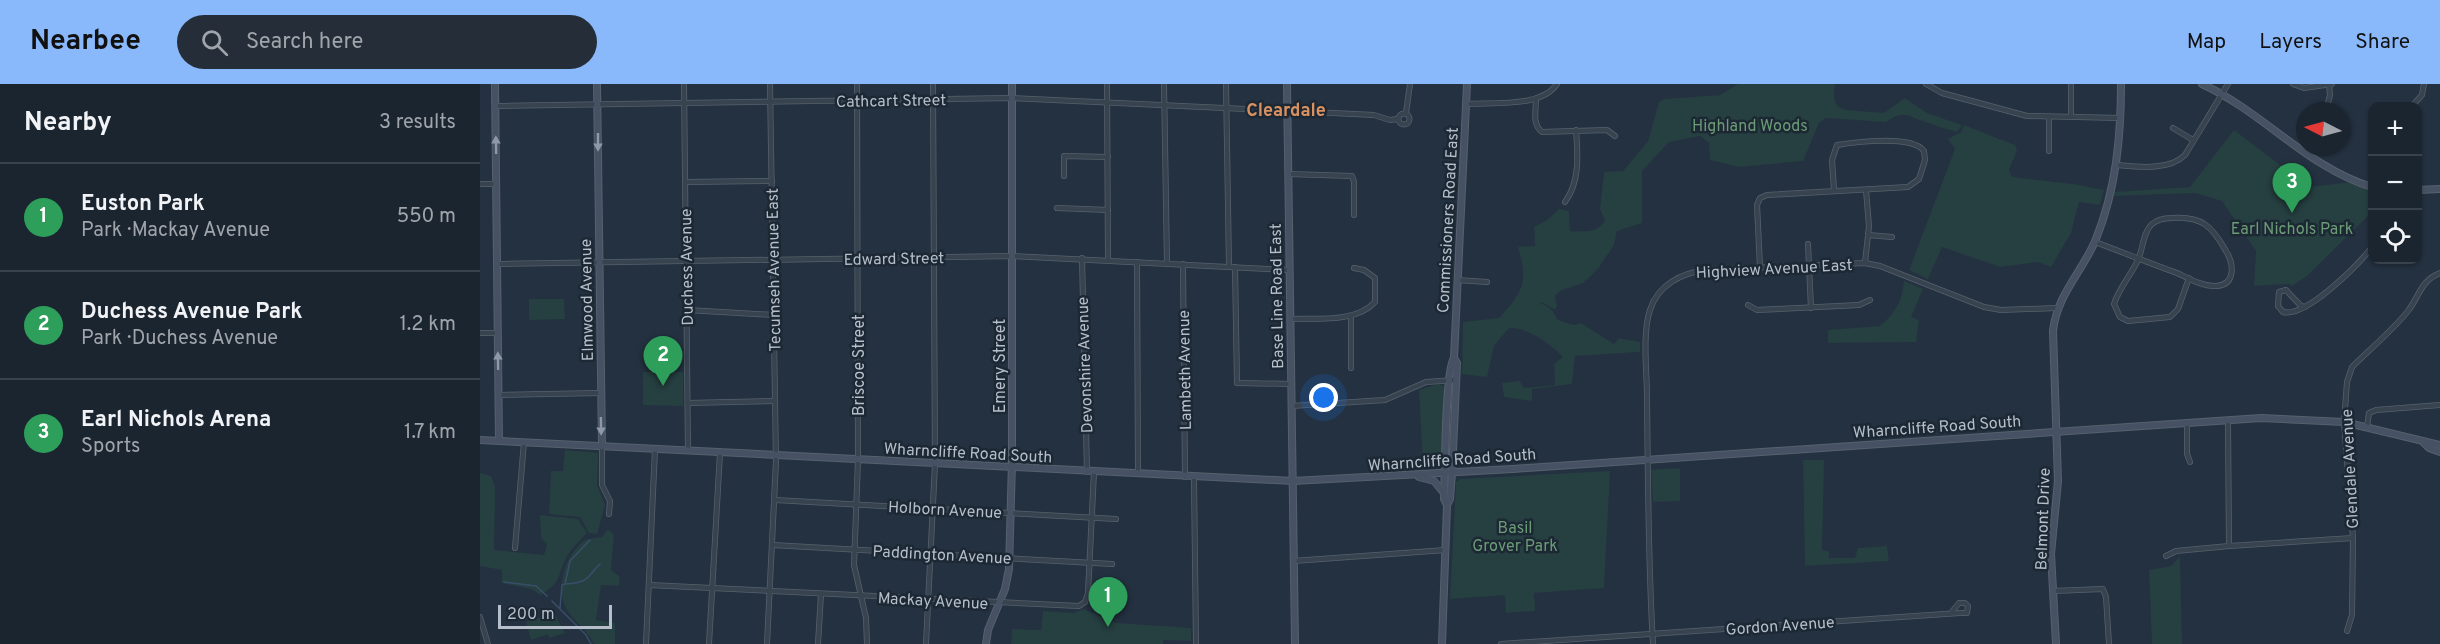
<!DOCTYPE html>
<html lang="en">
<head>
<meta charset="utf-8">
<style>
	body { margin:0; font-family:Overpass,sans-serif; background:#242d38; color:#f1f3f6 }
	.controls { position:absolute; right:18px; top:18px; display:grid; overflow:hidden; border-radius:12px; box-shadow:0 2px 4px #0004 }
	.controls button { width:54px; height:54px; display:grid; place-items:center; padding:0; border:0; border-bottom:2px solid #39424c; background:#1b2530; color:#f1f3f6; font:30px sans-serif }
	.compass { position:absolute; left:1816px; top:18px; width:54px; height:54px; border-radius:50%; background:#1b2530; box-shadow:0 2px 4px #0004; rotate:276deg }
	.scale { position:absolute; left:18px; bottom:15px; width:114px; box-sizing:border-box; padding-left:6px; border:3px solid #b5beca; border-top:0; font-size:16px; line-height:21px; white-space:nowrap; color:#b5beca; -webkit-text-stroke:4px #1d2835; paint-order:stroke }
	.you { position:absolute; left:844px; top:314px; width:21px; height:21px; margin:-15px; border:4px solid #fff; border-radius:50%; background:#1a73e8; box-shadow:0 0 0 9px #1a73e833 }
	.badge { display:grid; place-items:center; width:39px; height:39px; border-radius:50%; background:#89b8fb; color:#fff; font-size:20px; font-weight:700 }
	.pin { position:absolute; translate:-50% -50px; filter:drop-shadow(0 2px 3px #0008) }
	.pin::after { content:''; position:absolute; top:32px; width:21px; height:18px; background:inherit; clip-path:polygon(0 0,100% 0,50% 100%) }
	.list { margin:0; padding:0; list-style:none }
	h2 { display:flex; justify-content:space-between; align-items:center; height:78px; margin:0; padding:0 24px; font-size:26px }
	h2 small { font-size:20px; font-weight:400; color:#a0a5ab }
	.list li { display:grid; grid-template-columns:39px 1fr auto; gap:18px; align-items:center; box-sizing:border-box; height:108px; padding:0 24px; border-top:2px solid #39424c }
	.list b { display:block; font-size:22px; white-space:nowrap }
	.list p { margin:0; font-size:20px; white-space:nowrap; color:#a0a5ab }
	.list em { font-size:20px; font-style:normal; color:#a0a5ab }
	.icon { flex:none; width:33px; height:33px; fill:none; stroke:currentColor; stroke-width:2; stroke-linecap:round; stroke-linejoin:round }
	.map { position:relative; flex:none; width:1960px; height:560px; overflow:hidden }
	header { display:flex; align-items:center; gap:36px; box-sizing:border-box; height:84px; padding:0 30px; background:#89b8fb; color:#111 }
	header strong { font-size:28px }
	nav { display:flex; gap:33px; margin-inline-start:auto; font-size:21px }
	.search { width:420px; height:54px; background:#242d38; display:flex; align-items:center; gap:15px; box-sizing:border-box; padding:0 21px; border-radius:33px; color:#a0a5ab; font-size:22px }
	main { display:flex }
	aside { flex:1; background:#1b2530 }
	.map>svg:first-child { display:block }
	.green { fill:#263f41 }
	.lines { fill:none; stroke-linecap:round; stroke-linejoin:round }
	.stream { stroke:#394f69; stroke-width:1.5 }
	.street-casing { stroke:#56616d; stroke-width:6 }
	.secondary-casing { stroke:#56616d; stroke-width:8 }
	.street { stroke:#384350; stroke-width:4.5 }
	.secondary { stroke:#465263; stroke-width:6 }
	.oneway { fill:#8e98a6 }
	.labels { text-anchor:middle; stroke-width:5; stroke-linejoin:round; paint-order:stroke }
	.street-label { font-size:16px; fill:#b5beca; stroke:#1d2835 }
	.park-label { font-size:16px; fill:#6b9c75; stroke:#1d2835 }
	.neighbourhood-label { font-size:18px; font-weight:bold; fill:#d89262; stroke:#1d2835 }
</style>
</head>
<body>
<header>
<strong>Nearbee</strong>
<div class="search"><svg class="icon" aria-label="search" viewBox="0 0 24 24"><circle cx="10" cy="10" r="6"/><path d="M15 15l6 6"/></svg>Search here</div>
<nav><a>Map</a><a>Layers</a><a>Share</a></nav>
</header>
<main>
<aside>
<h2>Nearby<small>3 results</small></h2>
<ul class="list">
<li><span class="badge" style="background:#2e9e5b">1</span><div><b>Euston Park</b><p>Park · Mackay Avenue</p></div><em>550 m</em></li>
<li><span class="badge" style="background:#2e9e5b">2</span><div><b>Duchess Avenue Park</b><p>Park · Duchess Avenue</p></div><em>1.2 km</em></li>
<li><span class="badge" style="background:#2e9e5b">3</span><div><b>Earl Nichols Arena</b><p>Sports</p></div><em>1.7 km</em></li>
</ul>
</aside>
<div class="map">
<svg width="1960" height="560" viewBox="0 0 1960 560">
	<rect width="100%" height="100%" fill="#243140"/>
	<!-- green -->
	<g class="green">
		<path d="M1258,0H1355L1354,15L1357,22L1366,26L1404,29L1425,14L1447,29L1482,41L1477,48C1467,45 1456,42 1445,38C1428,32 1424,25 1406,38L1346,34L1339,39L1323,77L1259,83L1230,76L1229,59L1220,52L1189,58L1162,87V139L1137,147L1134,161L1117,186L1103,199L1080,207L1075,212L1077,222L1075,226L1062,218L1058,223L1062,219L1073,227L1078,236L1094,241L1101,239L1134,260L1139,254L1160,258V268L1095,272L1092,300L1052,305V317L1024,313L1022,299L1040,297L1044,304L1075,301L1074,280L1083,273C1070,260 1048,243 1029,244L1014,262L1007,293L982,290L983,238L1019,234C1044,207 1048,198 1038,163L1055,162L1054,143L1067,136L1079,125L1089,127L1090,147C1104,147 1118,150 1125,136L1120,125L1124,88L1143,87L1168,57L1179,18L1185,15L1240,11Z"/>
		<path d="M1484,41L1535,61L1537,66L1529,86L1532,93L1593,100L1624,106L1620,121L1599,118L1591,149L1571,183L1558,178L1520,183L1462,163L1448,195L1429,186L1475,65L1468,55L1481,48Z"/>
		<path d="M1754,46L1829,103L1871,98L1892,108L1889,131L1827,192L1812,202L1809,200L1774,202L1776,167L1742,117L1715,109L1633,112V108L1710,103Z"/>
		<path d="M1424,197L1443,205L1431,233L1439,236L1436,258L1348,259V246L1400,242C1415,229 1422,218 1424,197Z"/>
		<path d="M49,215H84L85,235L49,236Z"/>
		<path d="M163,288H203V322L163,321Z"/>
		<path d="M958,300L963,302L966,309L962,378L957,385L954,381H943L939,306Z"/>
		<path d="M85,366L118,369L117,401L125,421L117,450L109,449L100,433L69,430L71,387H83Z"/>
		<path d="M1323,376H1344L1342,466L1349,467V474H1375L1378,464L1407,462L1409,477L1325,482Z"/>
		<path d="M1200,384V417L1173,418L1171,386Z"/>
		<path d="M1130,387L1124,504L1054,509L1055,527L1026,529L1025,511L970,515L976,398L980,395Z"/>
		<path d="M0,389L11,392L15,403L14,466L64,471L67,460L61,454L60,431L98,435L107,449C99,457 90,466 85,476C76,496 82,497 61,511L51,505L22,499V486L0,482Z"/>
		<path d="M127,446L131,447L134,452L131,486L140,493L139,502L121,501L116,536L135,539V560H114C107,545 91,536 85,522C76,501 86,470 104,457C108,454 116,454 122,453Z"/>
		<path d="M1700,472L1702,560H1672L1669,486L1691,482Z"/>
		<path d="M603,525L637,539L711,544V557L683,556V560H531L532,545L561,546L563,527L594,529Z"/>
		<path d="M74,529L85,549L69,554L68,550L51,556L46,538Z"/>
	</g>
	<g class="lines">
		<!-- stream -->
		<g class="stream">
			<path d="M24,498L56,502L67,512"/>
			<path d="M85,500C110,498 105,495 120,480"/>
			<path d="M72,517L106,551L111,560"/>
			<path d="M80,524L82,501L85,500L90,477L110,456"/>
		</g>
		<!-- street casing -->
		<g class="street-casing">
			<g id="street">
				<path d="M204,0L208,367"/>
				<path d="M377,0L378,376L374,481L386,534L387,560"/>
				<path d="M627,0L628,176"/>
				<path d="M684,0L687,179"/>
				<path d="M746,0L749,182"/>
				<path d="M1446,0L1462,9L1547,32L1641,34"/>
				<path d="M1591,0V33"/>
				<path d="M1813,0L1824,4L1852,0"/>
				<path d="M1056,15C1056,27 1052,40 1062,48L1127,46L1135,52"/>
				<path d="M986,20C1013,18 1061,24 1077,0"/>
				<path d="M15,22L532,14L894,31L910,36L918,35"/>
				<path d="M1932,22L1942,11L1944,0"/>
				<path d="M1846,27L1850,11L1849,0"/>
				<path d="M926,29L930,0"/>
				<circle cx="924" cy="35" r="5.5"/>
				<path d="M1693,44L1713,56"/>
				<path d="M1569,67V33"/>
				<path d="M1637,81C1658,83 1689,87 1705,71L1748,0"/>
				<path d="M808,90L872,92L874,98V131"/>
				<path d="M584,92V72L628,73"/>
				<path d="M205,98L292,97"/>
				<path d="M0,100H16"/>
				<path d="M1085,118C1100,98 1098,71 1096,46"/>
				<path d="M577,124L628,126"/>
				<path d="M1388,151L1412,153"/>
				<path d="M1615,158C1642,168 1669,179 1697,189C1708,194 1723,203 1736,202C1756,201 1754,180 1746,167C1732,142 1722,132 1692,134C1685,134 1676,136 1671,141C1663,149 1663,165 1658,176C1651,191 1639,204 1634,220L1640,233L1648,237L1690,233L1698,225L1709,194"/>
				<path d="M1328,160L1331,224"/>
				<path d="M602,174L607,388"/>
				<path d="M657,178L658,390"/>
				<path d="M1385,179L1389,142L1386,106"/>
				<path d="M18,180L532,172L809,186"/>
				<path d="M703,180L705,393"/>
				<path d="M755,183L757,299L811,300"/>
				<path d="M1280,183L1277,121L1280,114L1287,111L1428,103L1439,95L1445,76L1444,67C1432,51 1376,58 1357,61L1352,76L1354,106"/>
				<path d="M977,196L1007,198"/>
				<path d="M1268,221L1277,226L1379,221L1390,216"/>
				<path d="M1825,223L1821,222L1806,206L1799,208L1798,222L1803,228C1826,234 1878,181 1892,163"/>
				<path d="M207,226L294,231"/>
				<path d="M871,232V284"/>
				<path d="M810,235C837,234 876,239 895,218V194L884,186L874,184"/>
				<path d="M0,249H18"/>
				<path d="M19,311L120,309"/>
				<path d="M208,319L295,317"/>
				<path d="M811,322L905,316L946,298L976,296"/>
				<path d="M1748,336L1749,462"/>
				<path d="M1707,339V370L1710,378"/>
				<path d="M1887,343L1889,329L1896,326L1960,321"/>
				<path d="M122,362V401L130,417L129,430"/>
				<path d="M714,394L716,560"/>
				<path d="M295,416L636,435"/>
				<path d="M292,461L632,480"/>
				<path d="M35,464L44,358"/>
				<path d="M1686,472L1696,467L1749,462L1873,454"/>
				<path d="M813,477L966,466"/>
				<path d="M169,501L599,522L605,518L608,509L614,388"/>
				<path d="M1573,507L1623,505L1626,513L1629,560"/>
				<path d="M0,533L8,560"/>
				<path d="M1867,547L1872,531L1873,454L1864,338L1867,298L1872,283C1890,265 1912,247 1928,227C1939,213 1941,196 1960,189"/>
				<path d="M166,560L175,365"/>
				<path d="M229,560L240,369"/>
				<path d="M287,560L296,377L290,0"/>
				<path d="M338,560L341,510"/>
				<path d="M446,560L455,380L453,0"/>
				<path d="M1021,560L1480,529H1487L1488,522L1485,519H1479L1471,529"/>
				<path d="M1173,560C1168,478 1168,395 1167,313C1167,288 1162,250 1170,226C1178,201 1201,189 1226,186L1385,179L1400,182L1504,223L1521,226L1577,224"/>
			</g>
		</g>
		<!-- secondary casing -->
		<g class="secondary-casing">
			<g id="secondary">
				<path d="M15,0L19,357"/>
				<path d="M117,0L122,362"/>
				<path d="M807,0L815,560"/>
				<path d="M1722,0C1783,28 1828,84 1892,103"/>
				<path d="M1938,106L1960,105"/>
				<path d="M0,356L813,397L1033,385L1781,334L1864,338L1960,361"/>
				<path d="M1943,358L1949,364L1960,368"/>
				<path d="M939,393L954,397L964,409"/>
				<path d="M967,421L964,415C965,394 965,285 974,274"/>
				<path d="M506,560L508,546L525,505L529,485L532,378V0"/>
				<path d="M962,560L967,421L970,415L972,389L977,279L974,274L987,0"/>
				<path d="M1576,560L1571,470L1578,397L1573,247C1577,210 1603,187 1616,155C1636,105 1641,53 1641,0"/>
			</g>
		</g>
		<!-- street -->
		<use href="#street" class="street"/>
		<!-- secondary -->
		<use href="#secondary" class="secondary"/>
	</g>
	<!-- one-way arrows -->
	<defs><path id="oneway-solid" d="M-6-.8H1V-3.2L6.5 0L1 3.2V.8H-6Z" transform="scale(1.5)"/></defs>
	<g class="oneway">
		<use href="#oneway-solid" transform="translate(118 58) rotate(90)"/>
		<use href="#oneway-solid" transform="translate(16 61) rotate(-91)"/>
		<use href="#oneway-solid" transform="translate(18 277) rotate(-91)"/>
		<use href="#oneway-solid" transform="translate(121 342) rotate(89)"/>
	</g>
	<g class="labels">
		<!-- street labels -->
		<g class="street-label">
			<text transform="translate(411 16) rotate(-1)" y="6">Cathcart Street</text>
			<text transform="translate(967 136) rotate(-87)" y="6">Commissioners Road East</text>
			<text transform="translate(414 174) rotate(-1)" y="6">Edward Street</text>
			<text transform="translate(206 183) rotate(-91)" y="6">Duchess Avenue</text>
			<text transform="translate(1294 184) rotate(-3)" y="6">Highview Avenue East</text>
			<text transform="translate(293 186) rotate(-91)" y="6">Tecumseh Avenue East</text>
			<text transform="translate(796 212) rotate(-91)" y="6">Base Line Road East</text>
			<text transform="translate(106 216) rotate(-91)" y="6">Elmwood Avenue</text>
			<text transform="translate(378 281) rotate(-90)" y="6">Briscoe Street</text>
			<text transform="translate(604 281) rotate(-92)" y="6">Devonshire Avenue</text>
			<text transform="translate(519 282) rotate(-90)" y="6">Emery Street</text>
			<text transform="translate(704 286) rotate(-91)" y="6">Lambeth Avenue</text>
			<text transform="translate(1457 342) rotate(-4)" y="6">Wharncliffe Road South</text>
			<text transform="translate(488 368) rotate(3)" y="6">Wharncliffe Road South</text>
			<text transform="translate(972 375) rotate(-4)" y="6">Wharncliffe Road South</text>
			<text transform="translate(1869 385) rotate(-93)" y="6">Glendale Avenue</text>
			<text transform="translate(465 425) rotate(3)" y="6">Holborn Avenue</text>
			<text transform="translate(1562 435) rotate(-88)" y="6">Belmont Drive</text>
			<text transform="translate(462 470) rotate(3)" y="6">Paddington Avenue</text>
			<text transform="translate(453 516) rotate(3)" y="6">Mackay Avenue</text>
			<text transform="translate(1300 541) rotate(-4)" y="6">Gordon Avenue</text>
		</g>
		<!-- park labels -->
		<g class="park-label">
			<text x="1270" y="47">Highland Woods</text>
			<text x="1812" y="150">Earl Nichols Park</text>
			<text x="1035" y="449">Basil<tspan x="1035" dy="18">Grover Park</tspan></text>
		</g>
		<!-- neighbourhood labels -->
		<g class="neighbourhood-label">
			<text x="806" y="32">Cleardale</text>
		</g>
	</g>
</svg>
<div class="controls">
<button>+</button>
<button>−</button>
<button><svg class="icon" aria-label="locate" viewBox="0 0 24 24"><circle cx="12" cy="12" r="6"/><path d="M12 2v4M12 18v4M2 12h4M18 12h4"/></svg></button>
</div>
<svg class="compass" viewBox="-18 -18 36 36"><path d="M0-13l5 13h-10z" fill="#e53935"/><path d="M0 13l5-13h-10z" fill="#a0a5ab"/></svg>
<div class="scale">200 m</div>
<div class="you"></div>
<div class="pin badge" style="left:628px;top:543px;background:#2e9e5b">1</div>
<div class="pin badge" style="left:183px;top:302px;background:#2e9e5b">2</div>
<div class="pin badge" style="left:1812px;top:129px;background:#2e9e5b">3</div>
</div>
</main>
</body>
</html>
